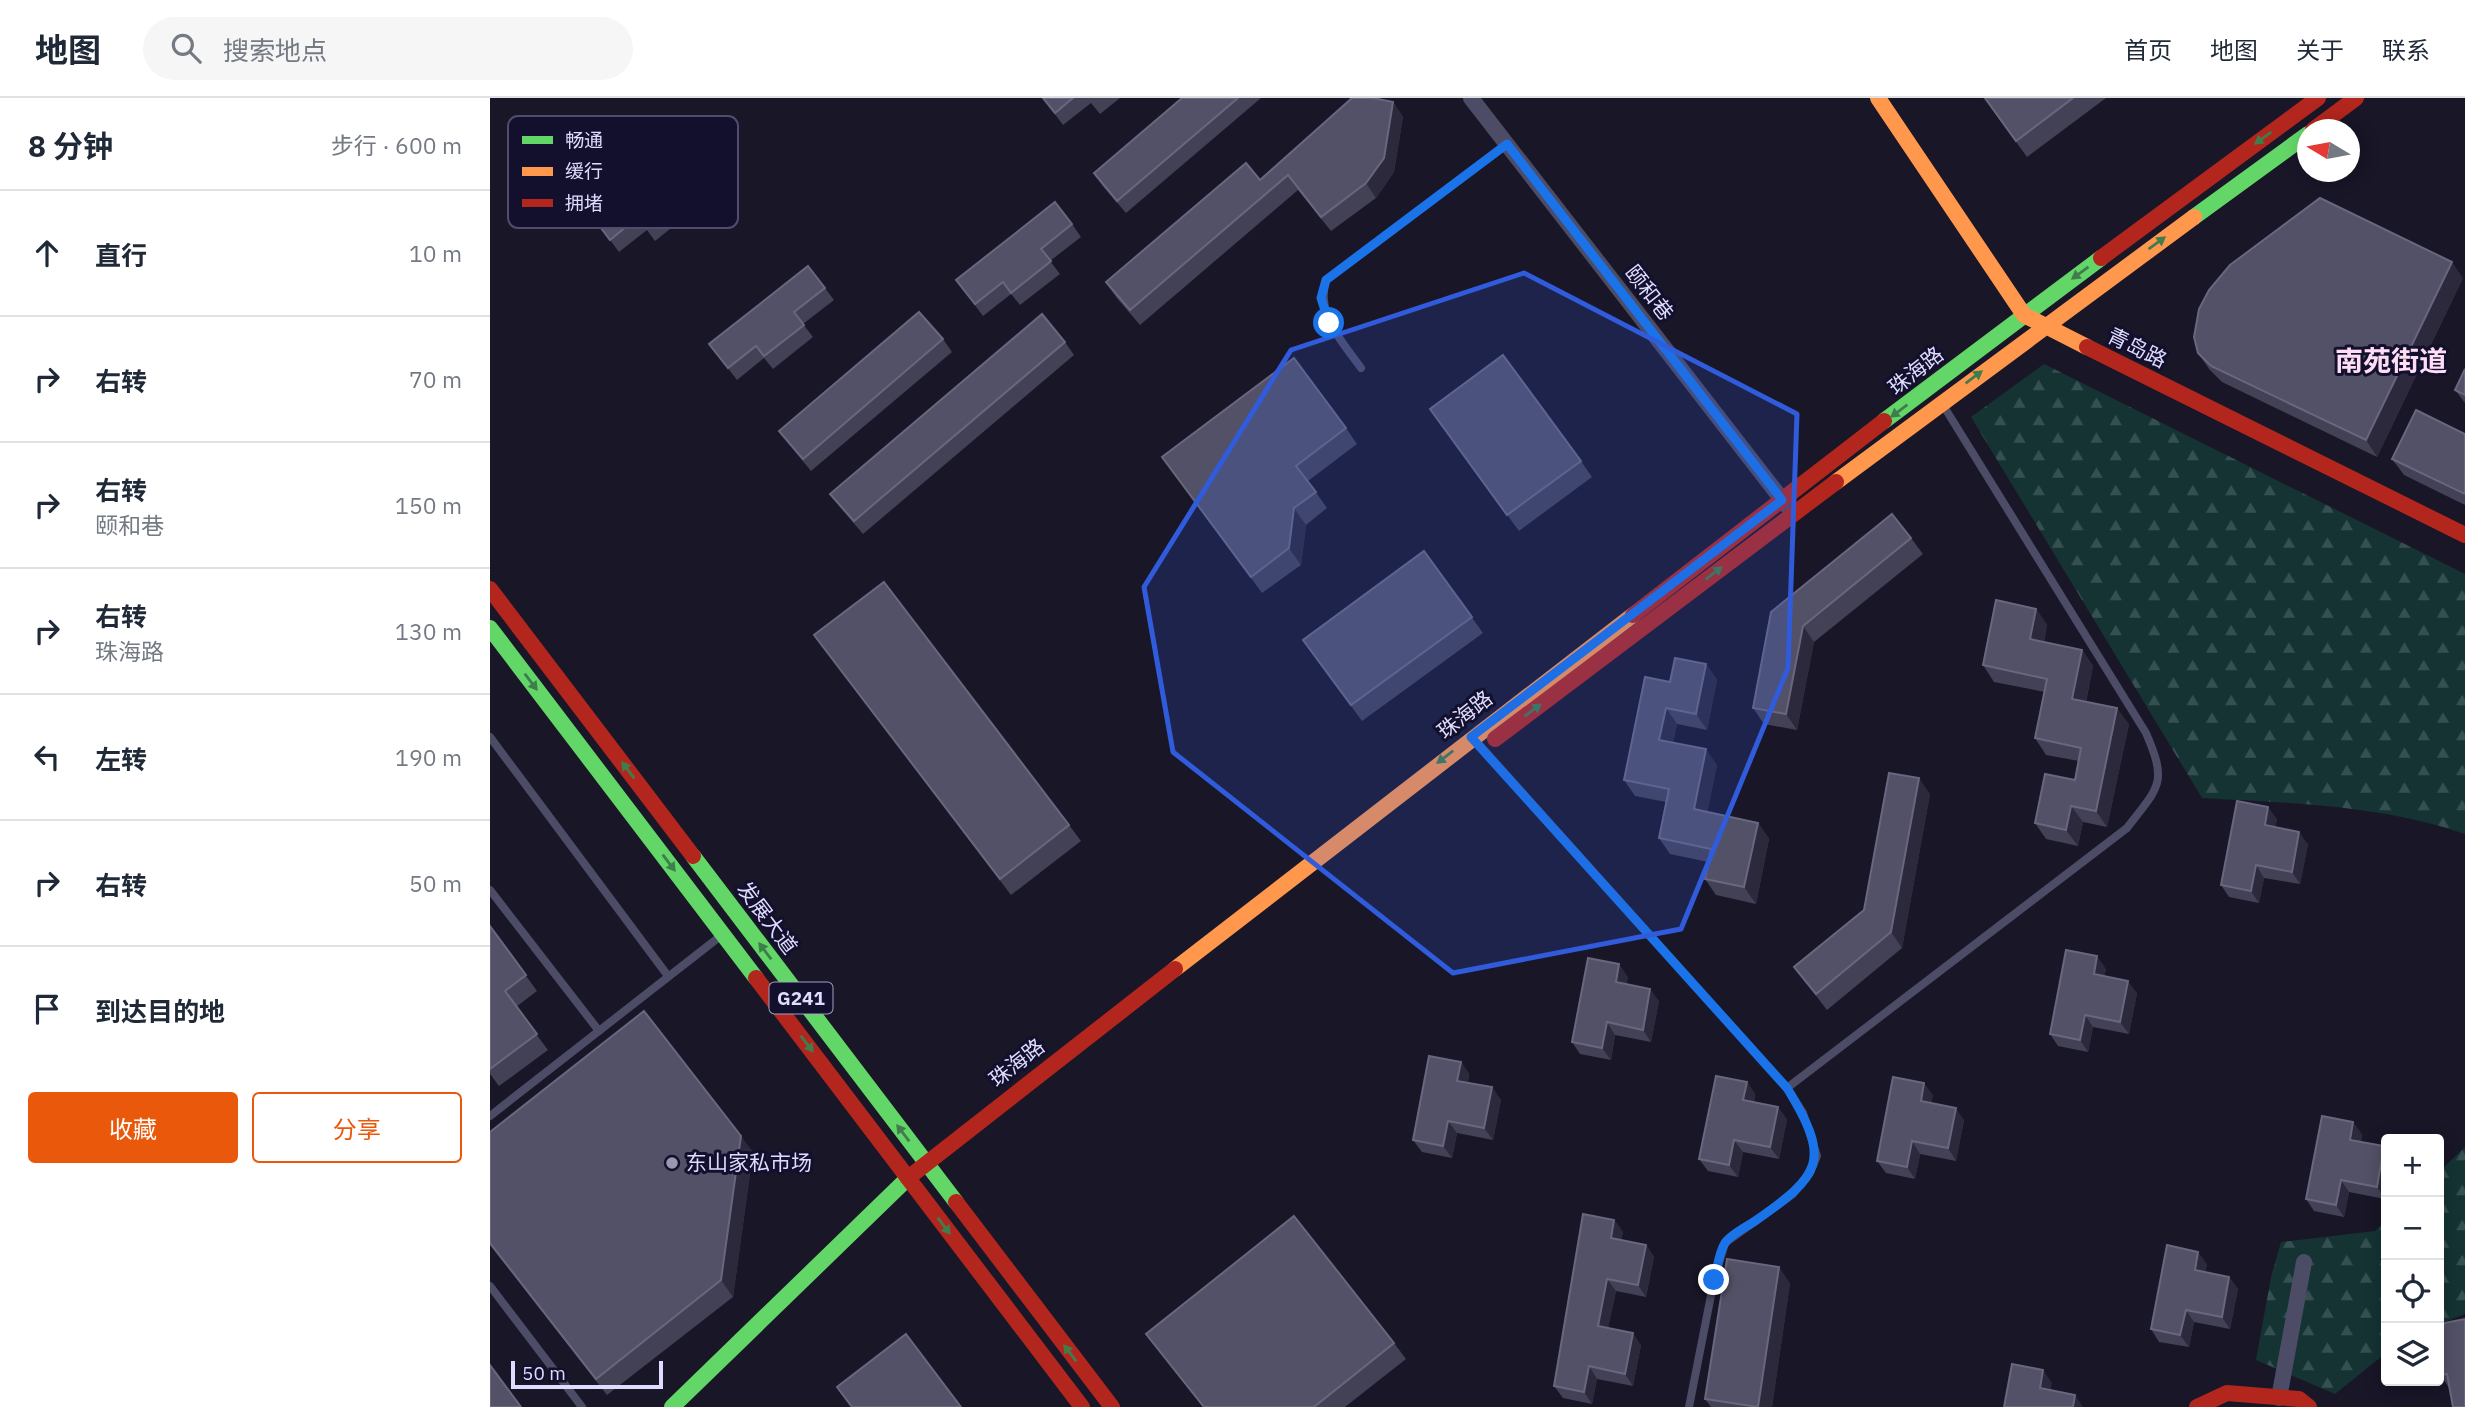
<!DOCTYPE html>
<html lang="zh">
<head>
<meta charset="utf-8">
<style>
	body { margin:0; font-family:"IBM Plex Sans","Noto Sans SC",sans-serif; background:#f6f6f7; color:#1f2937 }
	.controls { position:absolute; right:21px; bottom:21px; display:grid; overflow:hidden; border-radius:7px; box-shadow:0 4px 18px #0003 }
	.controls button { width:63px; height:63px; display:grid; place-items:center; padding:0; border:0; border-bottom:2px solid #e0e1e3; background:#fff; color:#1f2937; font:35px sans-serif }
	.compass { position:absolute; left:1807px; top:21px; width:63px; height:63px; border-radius:50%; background:#fff; box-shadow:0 4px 18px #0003; rotate:280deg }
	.scale { position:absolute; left:21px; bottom:18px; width:152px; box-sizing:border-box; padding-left:7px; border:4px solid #dedcff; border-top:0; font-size:19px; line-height:24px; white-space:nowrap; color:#dedcff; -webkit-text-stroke:5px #13102d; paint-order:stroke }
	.stop { position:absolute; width:21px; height:21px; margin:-16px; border:5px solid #1a73e8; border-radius:50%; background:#fff }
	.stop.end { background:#1a73e8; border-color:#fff; box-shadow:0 2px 7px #0008 }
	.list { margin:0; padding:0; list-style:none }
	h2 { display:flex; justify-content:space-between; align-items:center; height:91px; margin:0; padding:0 28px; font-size:30px }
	h2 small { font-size:23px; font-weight:400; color:#747a83 }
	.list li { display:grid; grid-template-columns:46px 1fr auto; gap:21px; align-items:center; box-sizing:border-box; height:126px; padding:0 28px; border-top:2px solid #e0e1e3 }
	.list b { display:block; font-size:26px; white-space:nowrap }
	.list p { margin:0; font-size:23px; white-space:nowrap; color:#747a83 }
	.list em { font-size:23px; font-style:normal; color:#747a83 }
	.actions { display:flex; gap:14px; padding:21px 28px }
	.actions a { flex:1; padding:16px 0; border:2px solid #ea580c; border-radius:7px; text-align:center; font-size:24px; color:#ea580c }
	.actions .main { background:#ea580c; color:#fff }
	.icon { flex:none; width:38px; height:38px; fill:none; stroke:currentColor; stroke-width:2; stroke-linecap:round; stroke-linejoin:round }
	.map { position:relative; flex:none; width:1975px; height:1309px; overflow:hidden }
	header { display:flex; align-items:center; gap:42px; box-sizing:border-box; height:98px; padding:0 35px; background:#fff; border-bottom:2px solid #e0e1e3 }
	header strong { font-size:33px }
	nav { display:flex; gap:38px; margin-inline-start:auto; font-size:24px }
	.search { width:490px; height:63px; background:#f6f6f7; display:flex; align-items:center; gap:18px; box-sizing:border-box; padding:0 24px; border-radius:38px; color:#747a83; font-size:26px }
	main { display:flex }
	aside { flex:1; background:#fff }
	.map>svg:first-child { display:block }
	.forest { fill:url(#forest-firs) }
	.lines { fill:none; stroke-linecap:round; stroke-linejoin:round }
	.lane { stroke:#4c4c67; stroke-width:8 }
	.street { stroke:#4c4c67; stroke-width:16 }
	.fast { stroke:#63d668; stroke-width:16 }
	.slow { stroke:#ff974d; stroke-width:16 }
	.jam { stroke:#b3261e; stroke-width:16 }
	.wall { fill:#434155 }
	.shaded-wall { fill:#2b293b }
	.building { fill:#535167; stroke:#69677f; stroke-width:2 }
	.oneway { fill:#3f7d4d }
	.route { stroke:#1a73e8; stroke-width:9 }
	.marked { fill:#305cdc; fill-opacity:0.2; stroke:#305cdc; stroke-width:5; stroke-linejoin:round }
	.poi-dot { fill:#9997b3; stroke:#13102d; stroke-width:2.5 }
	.labels { text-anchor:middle; stroke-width:6; stroke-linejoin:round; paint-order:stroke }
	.shield { fill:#13102d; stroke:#a19fc0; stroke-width:2 }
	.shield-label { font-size:19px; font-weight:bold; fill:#dedcff }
	.street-label { font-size:21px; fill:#dedcff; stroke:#13102d }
	.poi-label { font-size:21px; fill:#dedcff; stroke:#13102d; text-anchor:start }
	.district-label { font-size:28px; font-weight:bold; fill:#ffdef5; stroke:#13102d }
	.key { fill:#13102d; stroke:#504d6c; stroke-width:2 }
	.key-label { font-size:19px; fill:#dedcff }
</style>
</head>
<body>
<header>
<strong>地图</strong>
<div class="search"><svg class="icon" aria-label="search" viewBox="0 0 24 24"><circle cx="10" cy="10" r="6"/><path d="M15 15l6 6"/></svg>搜索地点</div>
<nav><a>首页</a><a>地图</a><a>关于</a><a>联系</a></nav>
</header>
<main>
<aside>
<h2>8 分钟<small>步行 · 600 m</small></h2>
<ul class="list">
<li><svg class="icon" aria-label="ahead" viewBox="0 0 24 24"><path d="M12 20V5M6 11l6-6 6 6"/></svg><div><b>直行</b></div><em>10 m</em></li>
<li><svg class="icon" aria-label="right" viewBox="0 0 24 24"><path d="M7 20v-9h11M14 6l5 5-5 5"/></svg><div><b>右转</b></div><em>70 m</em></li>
<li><svg class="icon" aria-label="right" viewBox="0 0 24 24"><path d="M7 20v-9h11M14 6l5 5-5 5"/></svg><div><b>右转</b><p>颐和巷</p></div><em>150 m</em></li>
<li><svg class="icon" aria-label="right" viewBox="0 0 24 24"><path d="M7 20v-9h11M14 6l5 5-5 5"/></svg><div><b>右转</b><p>珠海路</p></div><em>130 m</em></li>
<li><svg class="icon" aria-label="left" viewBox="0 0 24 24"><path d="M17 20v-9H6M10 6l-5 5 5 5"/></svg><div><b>左转</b></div><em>190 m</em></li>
<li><svg class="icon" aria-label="right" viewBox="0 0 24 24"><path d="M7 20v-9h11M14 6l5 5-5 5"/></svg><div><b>右转</b></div><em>50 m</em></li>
<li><svg class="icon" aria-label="arrive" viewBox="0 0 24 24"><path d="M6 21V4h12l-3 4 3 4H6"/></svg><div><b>到达目的地</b></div></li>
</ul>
<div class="actions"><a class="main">收藏</a><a>分享</a></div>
</aside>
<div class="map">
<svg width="1975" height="1309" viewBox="0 0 1975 1309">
	<defs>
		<pattern id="forest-firs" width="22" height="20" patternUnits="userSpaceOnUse" patternTransform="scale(1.75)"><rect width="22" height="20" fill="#143332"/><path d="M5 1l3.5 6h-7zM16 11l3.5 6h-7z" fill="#365051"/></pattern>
	</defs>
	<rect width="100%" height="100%" fill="#181627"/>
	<!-- forest -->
	<g class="forest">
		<path d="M1554,266L1975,476V736C1890,707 1801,705 1712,700L1481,319Z"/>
		<path d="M1975,1049V1216L1949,1226V1074Z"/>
		<path d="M1896,1122V1255L1845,1296L1766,1262L1781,1179L1791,1144L1885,1133Z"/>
	</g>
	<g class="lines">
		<!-- lane -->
		<g class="lane">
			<path d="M871,270C851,242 826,217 836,182L1017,46"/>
			<path d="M0,639L178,878"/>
			<path d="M986,643L1297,990L1313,1015L1327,1058L1320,1075L1303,1096L1235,1145L1224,1182L1199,1309"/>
			<path d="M0,792L109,933"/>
			<path d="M1297,990L1637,730C1669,688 1678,686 1656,635L1453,307"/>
			<path d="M0,1018L228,840"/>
			<path d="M0,1188L92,1309"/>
		</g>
		<!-- street -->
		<g class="street">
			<path d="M981,0L1297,408"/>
			<path d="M1789,1300L1814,1164"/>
		</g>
		<!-- fast -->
		<g class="fast">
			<path d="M1704,119L1818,36"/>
			<path d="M1394,323L1611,160"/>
			<path d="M0,530L266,880"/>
			<path d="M203,758L466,1104"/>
			<path d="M182,1309L418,1080"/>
		</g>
		<!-- slow -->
		<g class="slow">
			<path d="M1388,0L1534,217L1597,249"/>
			<path d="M1346,384L1704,119"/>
			<path d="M685,871L1143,517"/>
		</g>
		<!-- jam -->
		<g class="jam">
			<path d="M1823,32L1866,0"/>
			<path d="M1611,160L1828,0"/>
			<path d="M1597,249L1975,437"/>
			<path d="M0,491L203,758"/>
			<path d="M1143,517L1394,323"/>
			<path d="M1005,641L1346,384"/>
			<path d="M266,880L592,1309"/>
			<path d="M418,1080L685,871"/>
			<path d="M466,1104L622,1309"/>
			<path d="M1707,1309L1737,1295L1809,1301L1819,1309"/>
		</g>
	</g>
	<!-- wall -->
	<g class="wall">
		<path d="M553,0H630L610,16L601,5L573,27Z"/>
		<path d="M692,0H771L636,115L612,87L604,75Z"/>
		<path d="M1494,0H1616L1537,59Z"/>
		<path d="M903,4L913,19L904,74L886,100L841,133L808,92L650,227L626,199L616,184L770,82Z"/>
		<path d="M218,62L226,74L196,98L205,111L165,143L157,132L129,154L102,118Z"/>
		<path d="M582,126L591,139L560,163L570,176L530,207L521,196L493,218L466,182Z"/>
		<path d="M1973,180L1887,359L1732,284L1719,271L1708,255Z"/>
		<path d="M335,190L344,202L313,226L323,239L283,271L274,260L247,282L219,246Z"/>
		<path d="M453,241L462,254L321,373L298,345L289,333Z"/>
		<path d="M575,244L584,257L373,436L349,408L340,396Z"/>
		<path d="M1975,271V305L1965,292Z"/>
		<path d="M951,327L1091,363L1102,379L1029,433Z"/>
		<path d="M856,330L867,346L818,383L837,410L816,427L811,467L772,495L672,359Z"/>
		<path d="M1975,336V407L1914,377L1902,361Z"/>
		<path d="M1421,440L1433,456L1324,544L1307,632L1274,626L1263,610L1281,514Z"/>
		<path d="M934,453L993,535L872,623L813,542Z"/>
		<path d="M1546,511L1557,527L1554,544L1592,552L1603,568L1596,604L1639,626L1617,729L1593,724L1588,748L1556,741L1545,725L1585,682L1589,663L1556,657L1545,640L1555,594L1504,584L1493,567Z"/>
		<path d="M324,537L579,727L591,743L521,797Z"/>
		<path d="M1216,566L1227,582L1217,632L1187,626L1183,644L1227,667L1217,714L1268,725L1279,741L1266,806L1226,797L1215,781L1218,764L1180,756L1169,740L1176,704L1145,698L1134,682L1180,584Z"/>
		<path d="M1440,696L1412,850L1337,912L1304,869L1374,812Z"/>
		<path d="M1787,721L1785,729L1818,746L1810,786L1774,780L1769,805L1739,799L1731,787Z"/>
		<path d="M0,828L47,893L26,909L58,952L9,988L0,976Z"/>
		<path d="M1616,871L1614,878L1647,895L1639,936L1603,929L1598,954L1568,948L1560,936Z"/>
		<path d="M1138,879L1136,887L1169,903L1161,944L1125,937L1121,962L1090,956L1082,944Z"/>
		<path d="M971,964L979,976L978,985L1011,1002L1003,1042L967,1035L962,1060L932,1054L923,1042Z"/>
		<path d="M1257,984L1265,996L1264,1004L1297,1021L1289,1061L1253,1054L1248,1079L1218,1073L1209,1061Z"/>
		<path d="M1443,997L1441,1005L1474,1022L1466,1063L1430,1056L1425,1081L1396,1075L1387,1063Z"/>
		<path d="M0,1034L263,1054L243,1199L117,1297L0,1147Z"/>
		<path d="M1872,1036L1871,1044L1895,1101L1859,1094L1854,1119L1824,1113L1816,1101Z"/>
		<path d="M1124,1122L1133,1134L1131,1142L1156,1147L1164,1159L1156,1199L1126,1193L1118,1230L1151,1247L1143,1288L1107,1281L1102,1306L1073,1300L1064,1288Z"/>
		<path d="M1717,1166L1715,1174L1739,1179L1748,1191L1740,1231L1704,1224L1699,1249L1669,1244L1661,1231Z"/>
		<path d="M1300,1185L1282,1309H1221L1215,1301Z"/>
		<path d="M1975,1221L1960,1290H1959L1951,1277Z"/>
		<path d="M656,1236L904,1245L916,1261L855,1309H713L668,1252Z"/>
	</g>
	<!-- shaded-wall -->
	<g class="shaded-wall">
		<path d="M903,4L913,19L904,74L886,100L876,85Z"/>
		<path d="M1962,164L1973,180L1887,359L1876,342Z"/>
		<path d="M804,410L816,427L811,467L799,450Z"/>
		<path d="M1546,511L1557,527L1551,557L1540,541Z"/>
		<path d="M1313,528L1324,544L1307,632L1296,616Z"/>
		<path d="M1592,552L1603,568L1593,617L1582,601Z"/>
		<path d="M1216,566L1227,582L1217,632L1206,616Z"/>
		<path d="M1176,610L1187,626L1181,658L1169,642Z"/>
		<path d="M1627,610L1639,626L1617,729L1606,713Z"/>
		<path d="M1216,651L1227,667L1215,727L1204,711Z"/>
		<path d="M1429,680L1440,696L1412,850L1401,834Z"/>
		<path d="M1581,708L1593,724L1588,748L1576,732Z"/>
		<path d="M1778,709L1787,721L1784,739L1775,727Z"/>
		<path d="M1268,725L1279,741L1266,806L1254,789Z"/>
		<path d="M1809,734L1818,746L1810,786L1802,774Z"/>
		<path d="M1766,767L1774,780L1769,805L1761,793Z"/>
		<path d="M1607,858L1616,871L1612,889L1604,876Z"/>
		<path d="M1129,866L1138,879L1134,897L1126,884Z"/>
		<path d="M1638,883L1647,895L1639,936L1630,924Z"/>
		<path d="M1160,891L1169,903L1161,944L1153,932Z"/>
		<path d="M1595,917L1603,929L1598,954L1590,942Z"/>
		<path d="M1117,924L1125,937L1121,962L1112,950Z"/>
		<path d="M971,964L979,976L976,995L967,983Z"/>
		<path d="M1257,984L1265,996L1262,1014L1253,1002Z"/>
		<path d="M1434,985L1443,997L1439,1015L1431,1003Z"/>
		<path d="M1002,989L1011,1002L1003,1042L994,1030Z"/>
		<path d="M1288,1009L1297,1021L1289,1061L1280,1049Z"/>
		<path d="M1466,1010L1474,1022L1466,1063L1458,1050Z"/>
		<path d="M958,1023L967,1035L962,1060L953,1048Z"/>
		<path d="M1863,1024L1872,1036L1869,1054L1860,1042Z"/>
		<path d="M251,1038L263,1054L243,1199L231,1182Z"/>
		<path d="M1244,1042L1253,1054L1248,1079L1239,1067Z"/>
		<path d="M1422,1043L1430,1056L1425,1081L1417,1069Z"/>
		<path d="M1894,1048L1896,1051V1096L1895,1101L1887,1089Z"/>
		<path d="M1851,1082L1859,1094L1854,1119L1846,1107Z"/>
		<path d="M1124,1122L1133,1134L1129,1152L1121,1140Z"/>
		<path d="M1156,1147L1164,1159L1156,1199L1148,1187Z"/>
		<path d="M1708,1154L1717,1166L1713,1184L1705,1172Z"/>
		<path d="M1289,1169L1300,1185L1282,1309H1268Z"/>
		<path d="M1739,1179L1748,1191L1740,1231L1732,1219Z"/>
		<path d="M1117,1181L1126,1193L1116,1240L1108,1228Z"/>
		<path d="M1696,1212L1704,1224L1699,1249L1690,1237Z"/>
		<path d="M1143,1235L1151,1247L1143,1288L1135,1276Z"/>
		<path d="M1099,1268L1107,1281L1102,1306L1094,1294Z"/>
		<path d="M1553,1272L1562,1285L1558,1303L1550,1290Z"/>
		<path d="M1585,1297L1593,1309H1583Z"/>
	</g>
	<!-- building -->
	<g class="building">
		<path d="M553,0H583L565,15Z"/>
		<path d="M692,0H748L627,103L604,75Z"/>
		<path d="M862,0H883L903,4L894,60L876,85L831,119L798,77L640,212L616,184L756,65L770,82Z"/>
		<path d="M1495,0H1583L1526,43Z"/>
		<path d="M201,40L218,62L187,86L197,99L157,130L148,119L120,142L102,118Z"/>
		<path d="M1830,100L1962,164L1876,342L1721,268L1708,255L1704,239L1709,211L1719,192L1740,167Z"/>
		<path d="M565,104L582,126L551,151L561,163L521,195L513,184L485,206L466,182Z"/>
		<path d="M318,168L335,190L304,214L314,227L274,258L266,248L238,270L219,246Z"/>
		<path d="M429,214L453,241L313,361L289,333Z"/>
		<path d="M552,216L575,244L364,423L340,396Z"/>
		<path d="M1013,257L1091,363L1017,417L940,311Z"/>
		<path d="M804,260L856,330L806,368L826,394L804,410L799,450L761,479L672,359Z"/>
		<path d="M1975,271V297L1965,292Z"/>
		<path d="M1926,312L1975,336V396L1902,361Z"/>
		<path d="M1402,416L1421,440L1313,528L1296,616L1263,610L1281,514Z"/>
		<path d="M934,453L982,519L861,607L813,542Z"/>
		<path d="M394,484L579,727L510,781L324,537Z"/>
		<path d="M1506,502L1546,511L1540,541L1592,552L1582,601L1627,610L1606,713L1581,708L1576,732L1545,725L1555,676L1585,682L1591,650L1545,640L1557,581L1493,567Z"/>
		<path d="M1185,560L1216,566L1206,616L1176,610L1169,642L1216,651L1204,711L1268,725L1254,789L1215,781L1221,751L1169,740L1179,691L1134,682L1155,579L1180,584Z"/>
		<path d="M1399,675L1429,680L1401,834L1326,896L1304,869L1374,812Z"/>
		<path d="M1747,703L1778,709L1775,727L1809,734L1802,774L1766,767L1761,793L1731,787Z"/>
		<path d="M0,828L36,877L15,893L47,936L0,971Z"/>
		<path d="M1576,852L1607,858L1604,876L1638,883L1630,924L1595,917L1590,942L1560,936Z"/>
		<path d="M1098,860L1129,866L1126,884L1160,891L1153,932L1117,924L1112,950L1082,944Z"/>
		<path d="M154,913L251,1038L231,1182L106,1281L0,1145V1034Z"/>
		<path d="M939,958L971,964L967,983L1002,989L994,1030L958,1023L953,1048L923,1042Z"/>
		<path d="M1226,978L1257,984L1253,1002L1288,1009L1280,1049L1244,1042L1239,1067L1209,1061Z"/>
		<path d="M1403,979L1434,985L1431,1003L1466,1010L1458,1050L1422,1043L1417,1069L1387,1063Z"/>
		<path d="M1832,1018L1863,1024L1860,1042L1894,1048L1887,1089L1851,1082L1846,1107L1816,1101Z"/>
		<path d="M1093,1116L1124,1122L1121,1140L1156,1147L1148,1187L1117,1181L1108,1228L1143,1235L1135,1276L1099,1268L1094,1294L1064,1288Z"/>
		<path d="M804,1118L904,1245L824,1309H714L656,1236Z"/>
		<path d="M1677,1147L1708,1154L1705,1172L1739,1179L1732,1219L1696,1212L1690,1237L1661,1231Z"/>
		<path d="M1237,1161L1289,1169L1268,1309L1215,1301Z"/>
		<path d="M1975,1221V1309H1963L1957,1276L1951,1277L1949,1267V1226Z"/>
		<path d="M416,1236L471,1309H362L347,1289Z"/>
		<path d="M1522,1266L1553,1272L1550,1290L1585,1297L1583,1309H1514Z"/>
		<path d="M0,1267L31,1309H0Z"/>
	</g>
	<!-- one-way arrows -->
	<defs><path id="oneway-solid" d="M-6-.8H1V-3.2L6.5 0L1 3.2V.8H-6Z" transform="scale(1.75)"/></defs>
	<g class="oneway">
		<use href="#oneway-solid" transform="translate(1773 40) rotate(144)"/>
		<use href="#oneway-solid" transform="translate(1667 145) rotate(-36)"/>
		<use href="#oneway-solid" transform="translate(1590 175) rotate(144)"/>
		<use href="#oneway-solid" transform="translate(1484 279) rotate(-37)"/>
		<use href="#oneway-solid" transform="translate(1409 313) rotate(143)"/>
		<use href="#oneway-solid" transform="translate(1224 475) rotate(-37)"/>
		<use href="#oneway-solid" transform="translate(41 584) rotate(53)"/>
		<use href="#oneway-solid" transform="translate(1043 612) rotate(-37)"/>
		<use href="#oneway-solid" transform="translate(955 659) rotate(142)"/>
		<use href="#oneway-solid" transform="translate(138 672) rotate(-127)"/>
		<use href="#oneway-solid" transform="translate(179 765) rotate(53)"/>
		<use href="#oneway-solid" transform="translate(275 853) rotate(-127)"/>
		<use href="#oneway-solid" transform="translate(317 946) rotate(53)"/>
		<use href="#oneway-solid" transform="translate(413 1035) rotate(-127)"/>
		<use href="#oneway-solid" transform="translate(454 1128) rotate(53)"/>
		<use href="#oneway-solid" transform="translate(580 1255) rotate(-127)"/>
	</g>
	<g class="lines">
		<!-- route -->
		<path class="route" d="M839,225L831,200L836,182L1017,46L1292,402L981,639L1297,990C1342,1063 1331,1077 1265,1123C1256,1129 1240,1137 1235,1145C1229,1154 1227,1171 1224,1182"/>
	</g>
	<!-- marked area -->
	<path class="marked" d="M1034,175L1307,316L1298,570L1191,831L963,875L683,654L654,489L801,252Z"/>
	<!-- markers -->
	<circle class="poi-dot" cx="182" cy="1065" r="7"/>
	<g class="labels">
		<!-- shield labels -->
		<rect class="shield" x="279.5" y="884.5" width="63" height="31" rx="5"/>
		<g class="shield-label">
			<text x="311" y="907">G241</text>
		</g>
		<!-- street labels -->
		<g class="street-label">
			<text transform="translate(1159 195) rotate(52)" y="7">颐和巷</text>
			<text transform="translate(1647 250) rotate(26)" y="7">青岛路</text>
			<text transform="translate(1426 273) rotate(-38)" y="7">珠海路</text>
			<text transform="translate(975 617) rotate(-38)" y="7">珠海路</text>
			<text transform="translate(277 820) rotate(53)" y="7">发展大道</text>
			<text transform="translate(527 965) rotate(-38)" y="7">珠海路</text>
		</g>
		<!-- poi labels -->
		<g class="poi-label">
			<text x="196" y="1072">东山家私市场</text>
		</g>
		<!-- district labels -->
		<g class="district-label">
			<text x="1901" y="273">南苑街道</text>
		</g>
	</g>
	<!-- legend -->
	<rect x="18" y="18" width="230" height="112" rx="10" class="key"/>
	<rect x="32" y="38" width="31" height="8" fill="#63d668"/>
	<rect x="32" y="69" width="31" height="9" fill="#ff974d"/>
	<rect x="32" y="101" width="31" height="8" fill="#b3261e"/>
	<g class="key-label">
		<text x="75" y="49">畅通</text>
		<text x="75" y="80">缓行</text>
		<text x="75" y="112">拥堵</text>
	</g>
</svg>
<div class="controls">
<button>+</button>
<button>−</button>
<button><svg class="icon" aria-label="locate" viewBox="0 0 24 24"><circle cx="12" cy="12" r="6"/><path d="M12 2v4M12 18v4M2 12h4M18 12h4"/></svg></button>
<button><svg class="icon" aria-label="layers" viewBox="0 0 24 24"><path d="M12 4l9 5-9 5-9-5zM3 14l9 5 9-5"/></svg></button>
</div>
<svg class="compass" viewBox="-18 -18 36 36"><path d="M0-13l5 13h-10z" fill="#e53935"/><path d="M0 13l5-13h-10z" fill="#747a83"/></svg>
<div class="scale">50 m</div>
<div class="stop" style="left:839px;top:225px"></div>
<div class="stop end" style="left:1224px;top:1182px"></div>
</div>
</main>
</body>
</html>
